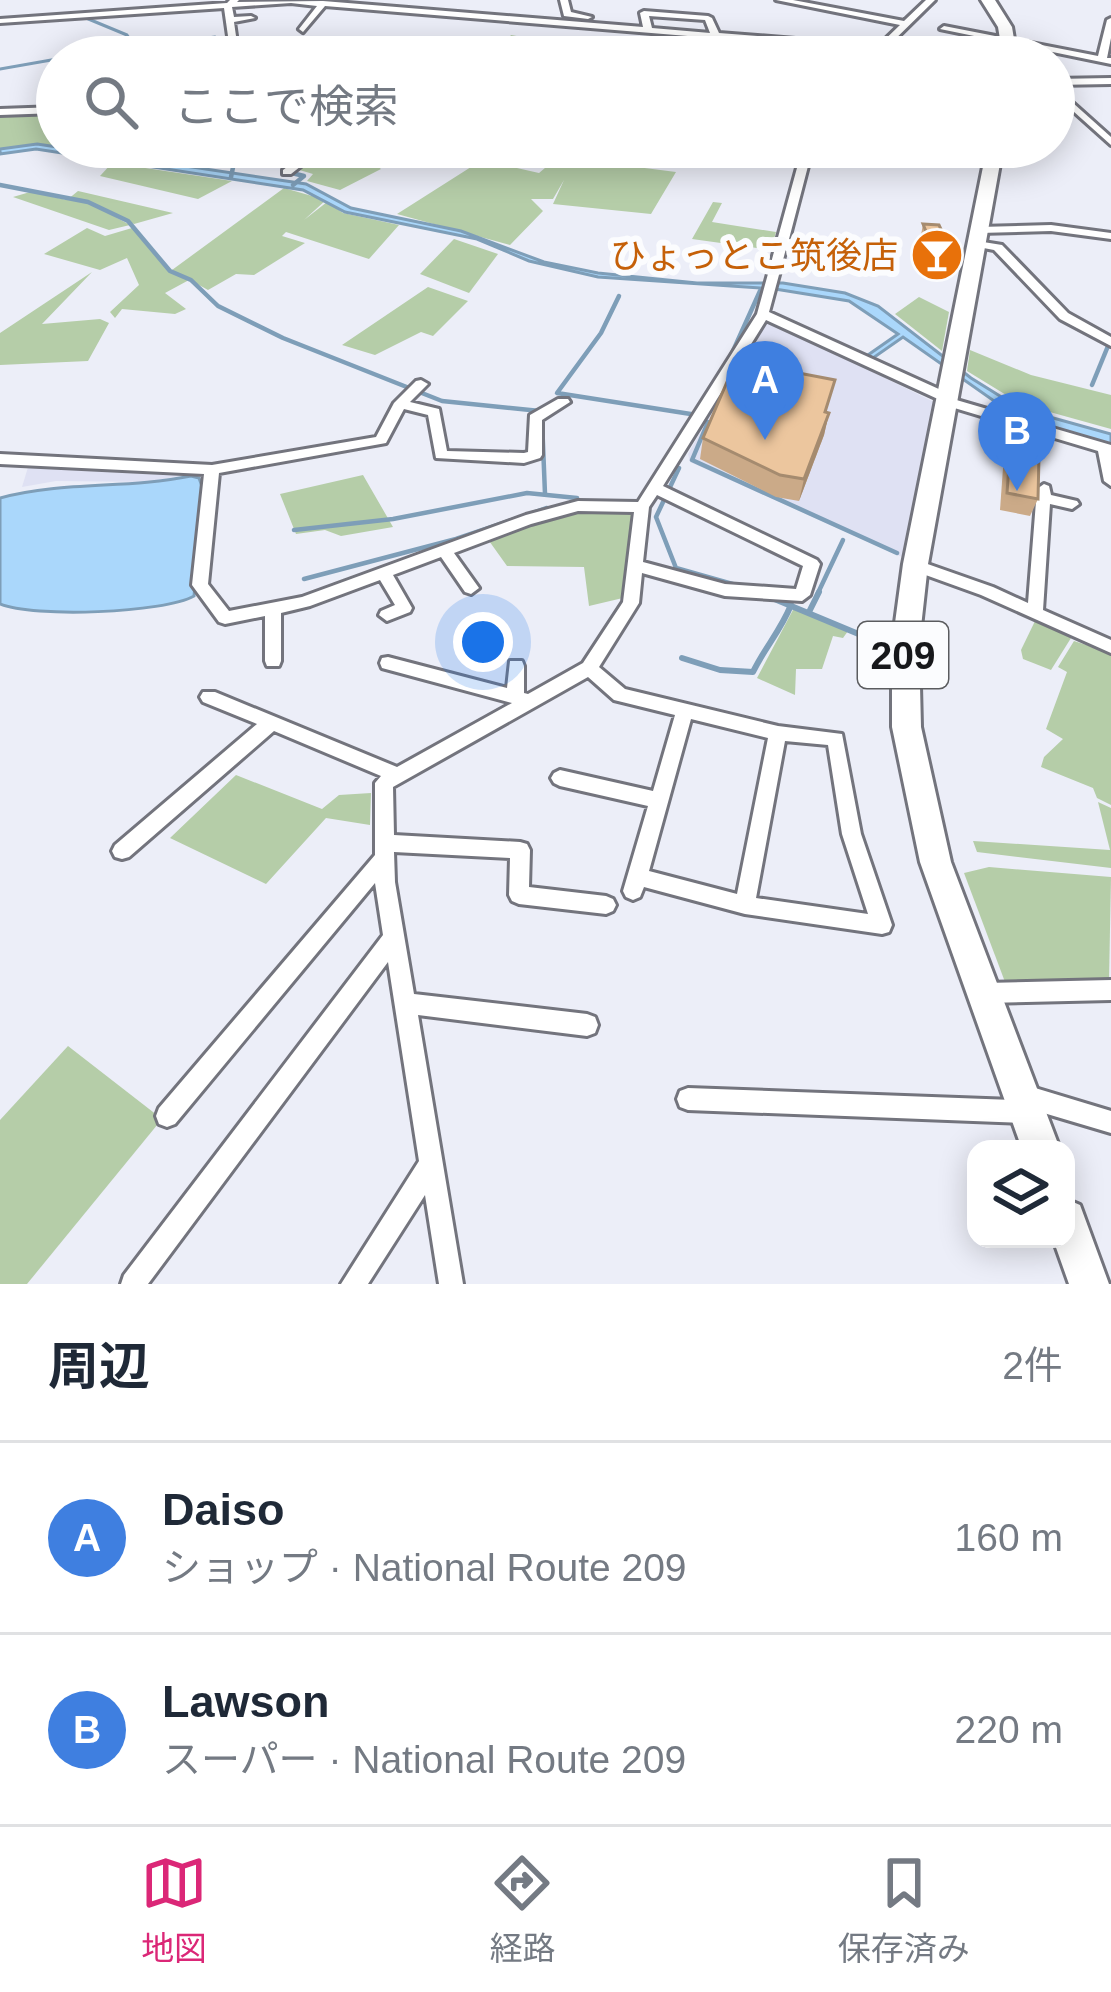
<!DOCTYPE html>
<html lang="ja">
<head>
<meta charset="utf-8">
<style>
	body { margin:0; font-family:Arial,"Noto Sans JP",sans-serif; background:#f6f6f7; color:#1f2937 }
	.controls { position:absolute; right:36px; bottom:36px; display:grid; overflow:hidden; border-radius:24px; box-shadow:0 6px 30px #0003 }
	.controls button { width:108px; height:108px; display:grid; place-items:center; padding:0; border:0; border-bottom:3px solid #e0e1e3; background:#fff; color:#1f2937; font:60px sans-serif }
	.you { position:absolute; left:483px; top:642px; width:42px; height:42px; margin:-30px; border:9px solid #fff; border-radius:50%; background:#1a73e8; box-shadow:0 0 0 18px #1a73e833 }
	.badge { display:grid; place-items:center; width:78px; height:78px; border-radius:50%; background:#db2777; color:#fff; font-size:39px; font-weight:700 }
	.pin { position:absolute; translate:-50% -99px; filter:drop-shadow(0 3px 6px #0008) }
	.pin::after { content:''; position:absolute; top:63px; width:42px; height:36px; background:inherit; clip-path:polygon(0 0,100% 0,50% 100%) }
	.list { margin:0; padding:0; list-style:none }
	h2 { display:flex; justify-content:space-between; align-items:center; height:156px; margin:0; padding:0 48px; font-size:51px }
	h2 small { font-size:39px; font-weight:400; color:#747a83 }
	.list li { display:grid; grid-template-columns:78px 1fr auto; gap:36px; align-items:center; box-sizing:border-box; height:192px; padding:0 48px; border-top:3px solid #e0e1e3 }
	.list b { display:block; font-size:45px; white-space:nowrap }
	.list p { margin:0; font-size:39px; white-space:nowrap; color:#747a83 }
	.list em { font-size:39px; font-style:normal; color:#747a83 }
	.icon { flex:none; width:66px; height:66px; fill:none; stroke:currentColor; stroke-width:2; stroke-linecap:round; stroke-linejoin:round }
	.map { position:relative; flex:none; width:1111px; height:1284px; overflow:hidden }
	.search { position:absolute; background:#fff; box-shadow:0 6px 30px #0003; left:36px; right:36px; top:36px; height:132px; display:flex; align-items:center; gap:30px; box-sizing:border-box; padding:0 42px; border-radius:66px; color:#747a83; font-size:45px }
	.sheet { height:540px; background:#fff }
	nav { display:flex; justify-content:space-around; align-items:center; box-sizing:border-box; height:168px; border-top:3px solid #e0e1e3; background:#fff; font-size:33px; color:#747a83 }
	nav a { display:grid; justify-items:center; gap:6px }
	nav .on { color:#db2777 }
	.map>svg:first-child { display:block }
	.built { fill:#dfe1f3 }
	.green { fill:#b5cda8 }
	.water { fill:#aad7fb; stroke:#7e9eb8; stroke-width:3 }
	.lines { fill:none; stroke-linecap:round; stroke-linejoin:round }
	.stream-far2 { stroke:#7e9eb8; stroke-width:3 }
	.stream-far1 { stroke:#7e9eb8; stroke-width:4.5 }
	.stream { stroke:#7e9eb8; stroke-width:6 }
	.minor-casing { stroke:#73747d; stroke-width:6 }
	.tertiary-casing { stroke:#73747d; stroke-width:6 }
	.trunk-casing { stroke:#73747d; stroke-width:6 }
	.minor { fill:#fff; fill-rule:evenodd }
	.tertiary { fill:#fff; fill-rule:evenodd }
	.trunk { fill:#fff; fill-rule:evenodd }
	.wall { fill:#cbaa88 }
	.shaded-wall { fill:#a58b6f }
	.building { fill:#ecc69e; stroke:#a58b6f; stroke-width:3 }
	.labels { text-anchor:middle; stroke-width:12; stroke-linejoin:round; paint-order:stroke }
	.far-food-label { font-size:36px; fill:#c56008; stroke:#fbfcfe; text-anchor:end }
	.shield { fill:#fbfcfe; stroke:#5b5c5f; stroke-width:3 }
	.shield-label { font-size:39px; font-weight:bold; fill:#17181b }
</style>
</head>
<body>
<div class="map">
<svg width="1111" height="1284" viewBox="0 0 1111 1284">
	<rect width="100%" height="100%" fill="#eceef8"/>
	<!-- built -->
	<g class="built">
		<path d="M762,322H771L934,402L902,557L690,462L688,454Z"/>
		<path d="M29,464L195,473L148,482L56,481L22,487Z"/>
	</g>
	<!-- green -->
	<g class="green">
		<path d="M511,35L600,51L602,57H495Z"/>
		<path d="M57,111V146L0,149V114Z"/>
		<path d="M324,147H350L387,158L376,165L381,169L340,190L307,181L313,174L296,169Z"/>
		<path d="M570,147H630L621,165L676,172L651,214L553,204L564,180L553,199H531L543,211L510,245L397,214L482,160L539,173Z"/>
		<path d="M112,163L232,181L198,199L100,176Z"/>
		<path d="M284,188L326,200L304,220L327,202L343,213L399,225L369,259L286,232L282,236L305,243L254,275L236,274L208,290L172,270Z"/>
		<path d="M78,191L173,213L134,224L88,202L130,225L109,230L13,197L30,192L67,200Z"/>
		<path d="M713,202L722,203L712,222L776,232L771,250L692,239Z"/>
		<path d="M87,228L105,236L132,228L169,272L189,280L165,293L186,309L175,314L122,309L115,318L110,312L139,285L127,258L100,270L44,254Z"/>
		<path d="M454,239L498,254L469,293L420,274Z"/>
		<path d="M92,272L42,324L100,319L109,323L88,361L0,365V333Z"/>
		<path d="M428,287L468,301L433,336L421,332L375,355L342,345Z"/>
		<path d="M919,297L949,312L942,351L895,314Z"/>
		<path d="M970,350L1031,375L1111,395V429L1021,404L967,371Z"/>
		<path d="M363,475L393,527L341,536L325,530L296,534L280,494Z"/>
		<path d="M578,509L637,510L627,597L589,606L584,567L507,566L487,538Z"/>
		<path d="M794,608L848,631L843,638L833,636L822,669H796L795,695L757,678Z"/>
		<path d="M1036,619L1071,638L1051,670L1023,659L1021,650Z"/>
		<path d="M1074,641L1111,653V805L1097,798L1093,788L1041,767L1044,757L1063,739L1046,729L1067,672L1058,667Z"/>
		<path d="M236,775L322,809L339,795L371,793L370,825L326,818L266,884L170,838Z"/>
		<path d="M1098,802L1111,808V868L977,852L973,841L1110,850Z"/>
		<path d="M989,867L1111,877L1109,981L1005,982L964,873Z"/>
		<path d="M68,1046L162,1119L27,1284H0V1120Z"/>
	</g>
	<!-- water -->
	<g class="water">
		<path d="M37,144L306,184L351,208L461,231L544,262L598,273L697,283H783L845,293L878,306L971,378L1021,409L1111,434V447L1014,415L903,337L873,358L868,355L898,334L849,301L775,289L598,277L529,261L477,239L345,212L303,190L36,149L0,154V149Z"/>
		<path d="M191,476L199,478L204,492L194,596C164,613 33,618 0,604V498C63,481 127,489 191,476Z"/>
	</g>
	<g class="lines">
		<!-- stream-far2 -->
		<g class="stream-far2">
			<path d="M86,18L127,35L136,48"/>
			<path d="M72,57L215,37L222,57"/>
			<path d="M0,69L57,59"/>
			<path d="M235,156L237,147"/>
		</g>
		<!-- stream-far1 -->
		<g class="stream-far1">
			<path d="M292,173L304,176L293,185"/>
			<path d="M231,177L236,153"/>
			<path d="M0,185L88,202L128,221L170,271L191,280L218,306L283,338L442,401L540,411"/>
			<path d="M619,296L601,333L557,393L697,415"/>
			<path d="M728,362L760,291"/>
			<path d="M1092,385L1108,346"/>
			<path d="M542,420L545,494"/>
			<path d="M708,422L692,460L897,553"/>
			<path d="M679,468L656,517L676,568L743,587"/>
			<path d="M294,530L393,519L527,493L577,498"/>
			<path d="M304,579L456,539L547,508"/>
			<path d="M817,595L843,540"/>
		</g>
		<!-- stream -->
		<g class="stream">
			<path d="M772,598L885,645"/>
			<path d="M809,612L819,592"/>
			<path d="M682,658L720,670L753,672C765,647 780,632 791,605"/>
		</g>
		<!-- minor casing -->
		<g class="minor-casing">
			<g id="minor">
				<path d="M230,0H239L237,2L323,1L643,27L640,13L644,11L708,16L712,18L719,33L808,40L872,52L900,25L776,0H793L904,21L926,0H935L880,54L887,57H868L808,46L325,6L303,32L299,29L317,6L291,3L232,7L234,17L251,16L255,18L234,22L239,57H231L224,8L0,23V19L227,3ZM649,16L705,20L710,33L652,28Z"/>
				<path d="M560,0H568L571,12L592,17L588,19L564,16Z"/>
				<path d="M1111,18V38L1107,58H1111V64L940,29L944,26L1098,56L1107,20Z"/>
				<path d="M1054,86L1111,137V145L1054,94Z"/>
				<path d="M57,107V113L0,115V109Z"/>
				<path d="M314,147H325L291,174H283V170Z"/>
				<path d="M705,147H715L713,153L709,154L704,151Z"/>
				<path d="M725,147L802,152L803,147H813L789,239L861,252L867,255L861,258L787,245L769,312L952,395L953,399L1111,445V486L1104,481L1098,451L941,404L940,400L766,320L663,486L817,560L820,564L810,595L802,601L725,596L642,573L639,603L599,667L625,689L778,726L842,734L861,834L892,925L889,932L882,934L745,914L644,887L640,897L633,900L626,897L623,891L648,806L560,786L554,783L551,778L554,773L560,770L653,791L675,715L614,700L588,677L393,787L394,835L520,842L527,844L530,850L529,887L606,896L613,899L616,905L613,911L606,914L519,904L512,901L509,895L510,858L394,852L395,882L414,994L587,1014L595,1017L598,1025L595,1033L587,1036L418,1015L463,1284H439L425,1195L368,1284H341L419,1161L388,962L148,1284H121L124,1275L383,935L375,883L175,1124L167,1127L159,1124L156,1116L159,1108L375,855V783L381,776L274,731L129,857L122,859L115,857L112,851L115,845L257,724L203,702L200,697L203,692H215L397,767L512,703L382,668L380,663L382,658L388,657L507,688L510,661H522L524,666V693L528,694L583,663L623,602L634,512L578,511L531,524L454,553L479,588L471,594L465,592L441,557L393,575L412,608L410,612L387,621L379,615L381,611L395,605L380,580L310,606L281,613V661L279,666H267L265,661V616L225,624L219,622L192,585L204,474L0,464V454L212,465L376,437L394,403L416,381L421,380L428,384L410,402L439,409L447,451L524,453L528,452L530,415L558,399H568L570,402L542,420V455L540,458L524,463L436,458L428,415L404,409L386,443L219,473L208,584L229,611L302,597L526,515L578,501L638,502L757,314L800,157L730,150ZM657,495L803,566L796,589L725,584L643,562L649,507ZM691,719L768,738L737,894L649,871ZM785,741L828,745L842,834L868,914L756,898Z"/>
				<path d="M1051,225L1111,233V239L1051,231L979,233L973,230L979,227Z"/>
				<path d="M977,241L1002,245L1068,313L1111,337V346L1060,319L994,250L973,246L971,244Z"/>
				<path d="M1044,484L1049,486L1051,495L1077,501L1079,504L1072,509L1050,504L1043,610L1111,640V653L981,595L909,569L906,565L909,561H919L993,587L1028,603L1037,489Z"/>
				<path d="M1111,980V1000L985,1003L978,1000L974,993L978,986L985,983Z"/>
				<path d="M1022,1084L1111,1111V1133L1037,1111L1034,1120L1026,1123L688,1110L680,1107L677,1099L680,1091L688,1088L1013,1100L1011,1095L1014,1087Z"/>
			</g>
		</g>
		<!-- tertiary casing -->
		<g class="tertiary-casing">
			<path id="tertiary" d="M1111,78V84L1054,85V79Z"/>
		</g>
		<!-- trunk casing -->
		<g class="trunk-casing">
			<g id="trunk">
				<path d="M981,0H995L1012,27L1017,57H1003L998,27Z"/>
				<path d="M987,147H1003L928,564L919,645L921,727L951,862L1060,1149H1022L920,862L892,727V645L903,564Z"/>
				<path d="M1066,1199L1080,1205L1109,1284H1069L1053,1239H1066Z"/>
			</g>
		</g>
		<!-- minor -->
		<use href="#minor" class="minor"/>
		<!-- tertiary -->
		<use href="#tertiary" class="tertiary"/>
		<!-- trunk -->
		<use href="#trunk" class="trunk"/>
	</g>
	<!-- wall -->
	<g class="wall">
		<path d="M923,224L953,255L950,265L931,262L921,235Z"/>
		<path d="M826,412L829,413L824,435L799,501L776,497L700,459L703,438Z"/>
		<path d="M1010,451L1038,499L1030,516L1000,510L1003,468Z"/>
	</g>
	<!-- shaded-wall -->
	<path class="shaded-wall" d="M829,413L824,435L799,501L804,479Z"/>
	<!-- building -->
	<g class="building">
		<path d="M923,224L939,225L953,255L934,251Z"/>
		<path d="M736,361L835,380L825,412L829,413L804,479L780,475L703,438Z"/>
		<path d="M1010,451L1039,456L1038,499L1007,493Z"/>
	</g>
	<!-- icons -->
	<defs>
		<g id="bar-disc" transform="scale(2.7)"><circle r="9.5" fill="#e8710a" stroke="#fbfcfe"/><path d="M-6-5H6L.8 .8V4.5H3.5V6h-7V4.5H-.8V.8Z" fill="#fff"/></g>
	</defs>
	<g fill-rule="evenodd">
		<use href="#bar-disc" x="937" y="255"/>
	</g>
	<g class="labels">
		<!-- far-food labels -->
		<g class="far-food-label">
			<text x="898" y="268">ひょっとこ筑後店</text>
		</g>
		<!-- shield labels -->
		<rect class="shield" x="858" y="622" width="90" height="66" rx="9"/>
		<g class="shield-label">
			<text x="903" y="669">209</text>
		</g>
	</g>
</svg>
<div class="controls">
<button><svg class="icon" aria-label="layers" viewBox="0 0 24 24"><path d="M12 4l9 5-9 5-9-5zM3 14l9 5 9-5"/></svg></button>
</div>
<div class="you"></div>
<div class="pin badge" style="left:765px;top:440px;background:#3f7fe0">A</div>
<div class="pin badge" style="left:1017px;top:491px;background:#3f7fe0">B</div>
<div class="search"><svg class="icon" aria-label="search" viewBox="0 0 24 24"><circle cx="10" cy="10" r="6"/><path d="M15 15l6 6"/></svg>ここで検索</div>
</div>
<section class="sheet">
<h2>周辺<small>2件</small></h2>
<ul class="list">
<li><span class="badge" style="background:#3f7fe0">A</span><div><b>Daiso</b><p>ショップ · National Route 209</p></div><em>160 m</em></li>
<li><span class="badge" style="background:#3f7fe0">B</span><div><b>Lawson</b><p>スーパー · National Route 209</p></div><em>220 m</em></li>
</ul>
</section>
<nav>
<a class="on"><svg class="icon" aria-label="map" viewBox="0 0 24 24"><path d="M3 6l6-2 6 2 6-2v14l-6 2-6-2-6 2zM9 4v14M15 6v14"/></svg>地図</a>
<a><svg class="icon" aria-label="directions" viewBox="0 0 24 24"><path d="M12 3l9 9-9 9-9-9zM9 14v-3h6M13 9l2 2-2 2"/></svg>経路</a>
<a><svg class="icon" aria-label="saved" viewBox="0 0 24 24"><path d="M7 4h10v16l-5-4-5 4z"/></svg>保存済み</a>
</nav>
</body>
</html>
